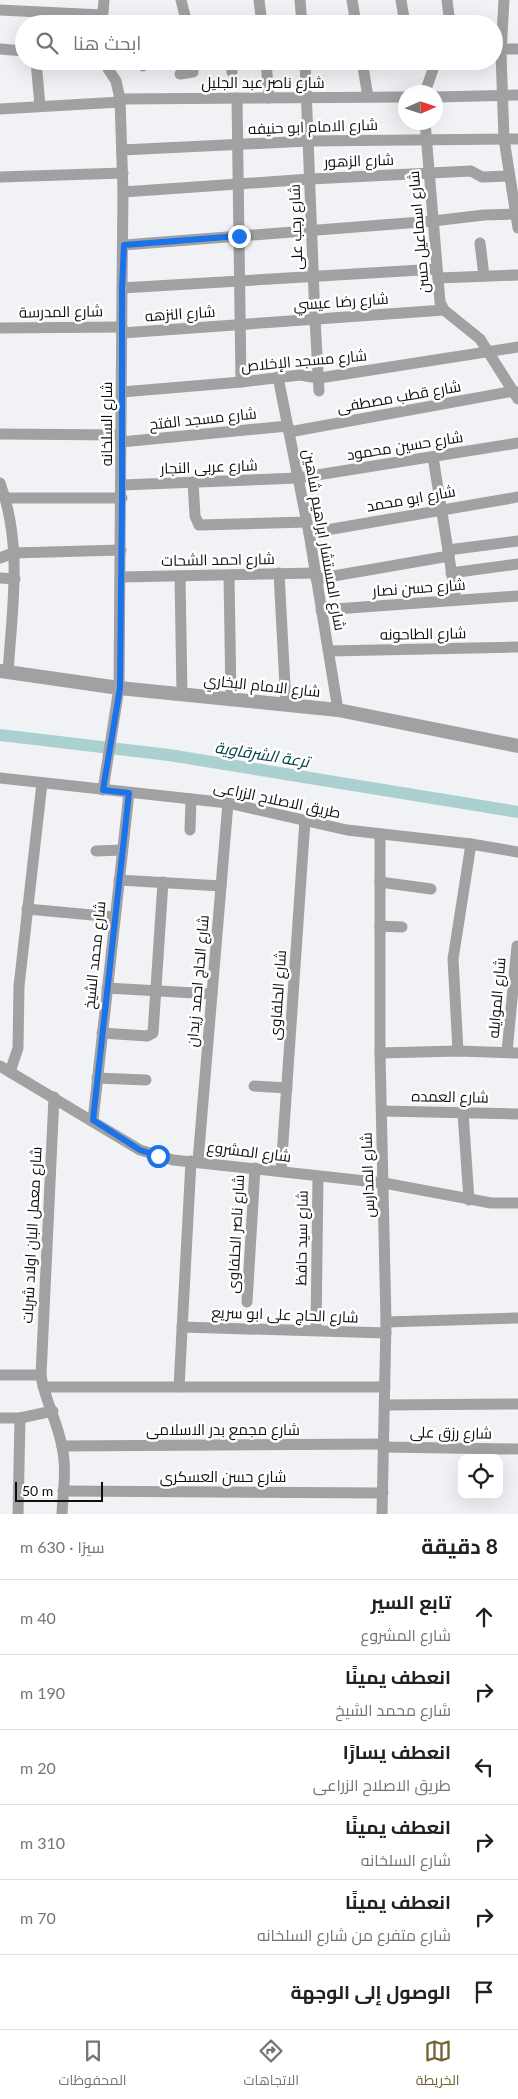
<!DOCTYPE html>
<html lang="ar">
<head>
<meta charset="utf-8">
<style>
	body { margin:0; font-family:Lato,Cairo,sans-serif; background:#f6f6f6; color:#202124; direction:rtl }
	.controls { position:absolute; right:15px; bottom:15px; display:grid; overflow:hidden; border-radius:10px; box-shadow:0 5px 20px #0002 }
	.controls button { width:45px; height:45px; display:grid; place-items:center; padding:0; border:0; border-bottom:1px solid #e0e0e0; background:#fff; color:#202124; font:25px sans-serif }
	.compass { position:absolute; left:398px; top:85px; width:45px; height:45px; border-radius:50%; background:#fff; box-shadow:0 5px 20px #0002; rotate:87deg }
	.scale { position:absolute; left:15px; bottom:12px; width:88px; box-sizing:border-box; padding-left:5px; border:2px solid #0d0e0f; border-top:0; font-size:14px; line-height:18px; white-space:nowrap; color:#0d0e0f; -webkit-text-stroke:4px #fff; paint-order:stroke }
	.stop { position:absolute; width:15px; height:15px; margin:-11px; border:4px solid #1a73e8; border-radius:50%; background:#fff }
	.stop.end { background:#1a73e8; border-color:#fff; box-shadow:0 1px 5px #0008 }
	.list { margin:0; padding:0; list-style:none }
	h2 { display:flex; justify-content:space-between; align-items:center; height:65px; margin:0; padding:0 20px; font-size:21px }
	h2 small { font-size:16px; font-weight:400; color:#757577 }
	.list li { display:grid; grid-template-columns:32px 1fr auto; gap:15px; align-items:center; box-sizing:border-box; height:75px; padding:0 20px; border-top:1px solid #e0e0e0 }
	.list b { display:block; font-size:19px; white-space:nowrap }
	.list p { margin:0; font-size:16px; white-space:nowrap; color:#757577 }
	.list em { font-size:16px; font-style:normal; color:#757577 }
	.icon { flex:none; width:28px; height:28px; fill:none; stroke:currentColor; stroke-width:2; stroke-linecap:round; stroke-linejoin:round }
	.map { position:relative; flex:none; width:518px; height:1514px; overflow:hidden; direction:ltr }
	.search { position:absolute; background:#fff; box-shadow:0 5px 20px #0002; left:15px; right:15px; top:15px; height:55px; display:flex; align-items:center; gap:12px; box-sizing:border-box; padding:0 18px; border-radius:28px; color:#757577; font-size:19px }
	.sheet { height:515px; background:#fff }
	nav { display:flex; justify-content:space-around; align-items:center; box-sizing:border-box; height:70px; border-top:1px solid #e0e0e0; background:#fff; font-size:14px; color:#757577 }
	nav a { display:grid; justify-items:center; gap:2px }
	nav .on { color:#706431 }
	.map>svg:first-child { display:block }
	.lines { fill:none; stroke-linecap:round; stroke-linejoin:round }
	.canal { stroke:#aad0cf; stroke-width:12 }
	.minor { stroke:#a1a1a2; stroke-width:11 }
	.tertiary { stroke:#a1a1a2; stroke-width:14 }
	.route { stroke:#1a73e8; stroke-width:6 }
	.labels { text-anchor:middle; stroke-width:5; stroke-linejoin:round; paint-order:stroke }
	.street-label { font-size:15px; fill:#0d0e0f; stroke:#fff }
	.water-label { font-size:16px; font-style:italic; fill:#024040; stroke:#fff }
</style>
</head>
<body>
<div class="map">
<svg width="518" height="1514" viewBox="0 0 518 1514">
	<rect width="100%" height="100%" fill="#f0f2f6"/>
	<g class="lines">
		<!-- canal -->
		<path class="canal" d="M0,735L169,755L518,812"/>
		<!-- minor -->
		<g class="minor">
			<path d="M181,0L187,24"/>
			<path d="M259,0L262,24"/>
			<path d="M300,0L302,24"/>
			<path d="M352,0L356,24"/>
			<path d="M401,0L405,24"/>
			<path d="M447,0L450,24"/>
			<path d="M504,0L501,53L504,139L518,228"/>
			<path d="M0,10L102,15"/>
			<path d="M102,24L104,0"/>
			<path d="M0,49L24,51"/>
			<path d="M501,49H518"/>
			<path d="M36,61L40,106"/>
			<path d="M103,61L116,81L120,99L123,192L122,288L119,688L103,790"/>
			<path d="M231,61L232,72"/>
			<path d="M266,61L269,98"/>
			<path d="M305,61L315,319L319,391"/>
			<path d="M362,61L368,97"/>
			<path d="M143,66L144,61"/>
			<path d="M180,74L193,72V61"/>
			<path d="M425,92L436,61"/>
			<path d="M436,97L518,95"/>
			<path d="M237,98L241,382"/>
			<path d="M120,99L406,97"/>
			<path d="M0,109L120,102"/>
			<path d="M425,122L440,302L444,310L480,339L518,399"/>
			<path d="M122,150L309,141L518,139"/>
			<path d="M0,177L123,173"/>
			<path d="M123,192L310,179L471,171L482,177L509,176"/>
			<path d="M480,243L484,276"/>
			<path d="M124,245L433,221L484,215L516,214"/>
			<path d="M438,278L518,275"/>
			<path d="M122,288L437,269"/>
			<path d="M0,328L122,327"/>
			<path d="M122,333L444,310"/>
			<path d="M278,377L309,533L338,710"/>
			<path d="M122,392L241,382L300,375L318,378L326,377L518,347"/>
			<path d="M289,432L514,391"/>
			<path d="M0,434L121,435"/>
			<path d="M121,442L288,426"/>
			<path d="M433,457L456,600"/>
			<path d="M193,482L195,516L199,525L307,522"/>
			<path d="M0,483C23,545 12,608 8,673"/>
			<path d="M122,485L298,478L518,443"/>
			<path d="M6,498H122"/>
			<path d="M309,533L518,497"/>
			<path d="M448,550L518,541"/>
			<path d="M0,558L13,553L121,550"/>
			<path d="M279,573L286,705"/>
			<path d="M451,573L518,564"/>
			<path d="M229,575L231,699"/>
			<path d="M180,576L182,694"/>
			<path d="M121,577L315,573"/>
			<path d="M0,578L15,579"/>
			<path d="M316,579L449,556"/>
			<path d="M321,610L518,596"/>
			<path d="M329,651L518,647"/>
			<path d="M0,778L228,803L347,830L471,844L518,852"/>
			<path d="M190,830L191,799"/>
			<path d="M380,834V1053L386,1322L382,1514"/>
			<path d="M96,851L122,850"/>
			<path d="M119,880L221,886"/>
			<path d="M380,882L431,889"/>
			<path d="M27,909L114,917"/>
			<path d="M380,926L402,927"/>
			<path d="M107,988L212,994"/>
			<path d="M102,1033L147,1036L153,1033L163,882"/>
			<path d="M458,1051L453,959L471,844"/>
			<path d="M507,1052L517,946"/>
			<path d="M380,1053L458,1051L518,1053"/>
			<path d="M0,1066L140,1150L173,1160L384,1183L491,1203H518"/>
			<path d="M10,1072L18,1048L19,986L42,783"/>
			<path d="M97,1078L146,1080"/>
			<path d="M254,1086L287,1088"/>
			<path d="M54,1097L41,1375C44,1399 58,1422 62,1447C67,1468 63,1492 62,1514"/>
			<path d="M382,1111L518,1114"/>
			<path d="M463,1113L469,1200"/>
			<path d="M93,1120L129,793"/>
			<path d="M198,1161L228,803"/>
			<path d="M281,1171L305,820"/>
			<path d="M247,1302L255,1168"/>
			<path d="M386,1322L518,1318"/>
			<path d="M182,1327L386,1333"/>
			<path d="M316,1330L318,1176"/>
			<path d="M0,1375H41"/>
			<path d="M43,1387H385"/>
			<path d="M179,1387L191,1161"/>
			<path d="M385,1405L518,1404"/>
			<path d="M0,1418H20L53,1411"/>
			<path d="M62,1446L384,1444"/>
			<path d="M384,1447L518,1449"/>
			<path d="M63,1491L383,1493"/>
			<path d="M18,1514L20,1418"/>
		</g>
		<!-- tertiary -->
		<path class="tertiary" d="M0,671L119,688L338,710L518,746"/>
	</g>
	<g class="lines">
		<!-- route -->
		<path class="route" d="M158,1156L140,1150L93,1120L129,793L103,790L120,688L122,498V288L124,245L239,236"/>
	</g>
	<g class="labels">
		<!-- street labels -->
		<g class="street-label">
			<text x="263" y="88">شارع ناصر عبد الجليل</text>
			<text transform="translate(313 127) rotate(-2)" y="5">شارع الامام ابو حنيفه</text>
			<text transform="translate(359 161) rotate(-2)" y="5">شارع الزهور</text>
			<text transform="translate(296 227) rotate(-92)" y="5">شارع رجب على</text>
			<text transform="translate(419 232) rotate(-95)" y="5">شارع اسماعيل حسن</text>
			<text transform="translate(341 302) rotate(-4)" y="5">شارع رضا عيسي</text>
			<text transform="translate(61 312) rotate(-1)" y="5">شارع المدرسة</text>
			<text transform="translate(180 314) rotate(-4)" y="5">شارع النزهه</text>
			<text transform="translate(304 361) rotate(-5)" y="5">شارع مسجد الإخلاص</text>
			<text transform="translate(399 397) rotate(-10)" y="5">شارع قطب مصطفى</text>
			<text transform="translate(203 419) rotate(-6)" y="5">شارع مسجد الفتح</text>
			<text transform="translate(107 424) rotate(-90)" y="5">شارع السلخانه</text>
			<text transform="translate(405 446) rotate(-9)" y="5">شارع حسين محمود</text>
			<text transform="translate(209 467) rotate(-2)" y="5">شارع عربى النجار</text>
			<text transform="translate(411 499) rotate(-10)" y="5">شارع ابو محمد</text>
			<text transform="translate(324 540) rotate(80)" y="5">شارع المستشار ابراهيم شاهين</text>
			<text transform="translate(218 560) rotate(-1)" y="5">شارع احمد الشحات</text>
			<text transform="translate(419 588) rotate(-4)" y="5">شارع حسن نصار</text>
			<text transform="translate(423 634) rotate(-1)" y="5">شارع الطاحونه</text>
			<text transform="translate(262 686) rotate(6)" y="5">شارع الامام البخاري</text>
			<text transform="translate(277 800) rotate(12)" y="5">طريق الاصلاح الزراعى</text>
			<text transform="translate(95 955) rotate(-84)" y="5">شارع محمد الشيخ</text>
			<text transform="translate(198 981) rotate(-85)" y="5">شارع الحاج احمد زيدان</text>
			<text transform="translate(278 995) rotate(-86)" y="5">شارع الحلفاوى</text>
			<text transform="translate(497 998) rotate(-85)" y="5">شارع الموايله</text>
			<text transform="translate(450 1097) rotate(1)" y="5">شارع العمده</text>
			<text transform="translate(249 1152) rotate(7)" y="5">شارع المشروع</text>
			<text transform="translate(368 1175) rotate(-92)" y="5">شارع المدارس</text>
			<text transform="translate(236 1234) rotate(-87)" y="5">شارع ناصر الحلفاوى</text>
			<text transform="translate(32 1235) rotate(-87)" y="5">شارع معمل البان اولاد شربات</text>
			<text transform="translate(302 1238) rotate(-89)" y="5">شارع سيد حافظ</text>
			<text transform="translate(285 1315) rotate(2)" y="5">شارع الحاج على ابو سريع</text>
			<text x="223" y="1435">شارع مجمع بدر الاسلامى</text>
			<text transform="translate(451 1433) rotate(1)" y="5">شارع رزق على</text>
			<text x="223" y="1482">شارع حسن العسكرى</text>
		</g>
		<!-- water labels -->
		<g class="water-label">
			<text transform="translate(262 754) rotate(9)" y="6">ترعة الشرقاوية</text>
		</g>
	</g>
</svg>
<div class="controls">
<button><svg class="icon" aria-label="locate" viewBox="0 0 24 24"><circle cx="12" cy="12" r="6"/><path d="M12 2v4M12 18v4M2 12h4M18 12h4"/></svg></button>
</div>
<svg class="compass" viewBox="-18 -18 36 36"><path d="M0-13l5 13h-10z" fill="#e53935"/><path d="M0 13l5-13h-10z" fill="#757577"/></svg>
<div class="scale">50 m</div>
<div class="stop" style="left:158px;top:1156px"></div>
<div class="stop end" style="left:239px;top:236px"></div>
<div class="search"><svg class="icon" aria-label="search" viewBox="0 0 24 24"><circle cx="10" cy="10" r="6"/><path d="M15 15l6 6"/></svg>ابحث هنا</div>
</div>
<section class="sheet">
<h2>8 دقيقة<small>سيرًا · 630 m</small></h2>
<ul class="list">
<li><svg class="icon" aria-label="ahead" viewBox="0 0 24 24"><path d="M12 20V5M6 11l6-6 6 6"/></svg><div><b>تابع السير</b><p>شارع المشروع</p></div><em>40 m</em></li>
<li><svg class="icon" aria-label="right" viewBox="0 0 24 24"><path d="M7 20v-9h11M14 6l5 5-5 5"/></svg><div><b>انعطف يمينًا</b><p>شارع محمد الشيخ</p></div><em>190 m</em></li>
<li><svg class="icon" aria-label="left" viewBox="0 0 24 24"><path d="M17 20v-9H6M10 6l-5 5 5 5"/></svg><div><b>انعطف يسارًا</b><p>طريق الاصلاح الزراعى</p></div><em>20 m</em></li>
<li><svg class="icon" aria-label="right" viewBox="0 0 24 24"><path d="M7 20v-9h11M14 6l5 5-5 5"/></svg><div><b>انعطف يمينًا</b><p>شارع السلخانه</p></div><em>310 m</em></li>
<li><svg class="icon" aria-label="right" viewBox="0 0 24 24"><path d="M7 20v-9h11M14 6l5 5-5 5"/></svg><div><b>انعطف يمينًا</b><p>شارع متفرع من شارع السلخانه</p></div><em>70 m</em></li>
<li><svg class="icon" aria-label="arrive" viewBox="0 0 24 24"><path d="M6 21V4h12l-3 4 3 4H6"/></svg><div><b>الوصول إلى الوجهة</b></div></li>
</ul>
</section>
<nav>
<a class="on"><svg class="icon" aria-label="map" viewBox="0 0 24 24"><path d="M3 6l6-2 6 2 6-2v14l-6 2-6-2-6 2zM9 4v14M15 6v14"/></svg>الخريطة</a>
<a><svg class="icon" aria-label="directions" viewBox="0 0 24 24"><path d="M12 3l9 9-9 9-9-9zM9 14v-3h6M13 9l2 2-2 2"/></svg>الاتجاهات</a>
<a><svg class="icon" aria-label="saved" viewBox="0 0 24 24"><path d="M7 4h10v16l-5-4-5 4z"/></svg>المحفوظات</a>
</nav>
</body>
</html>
